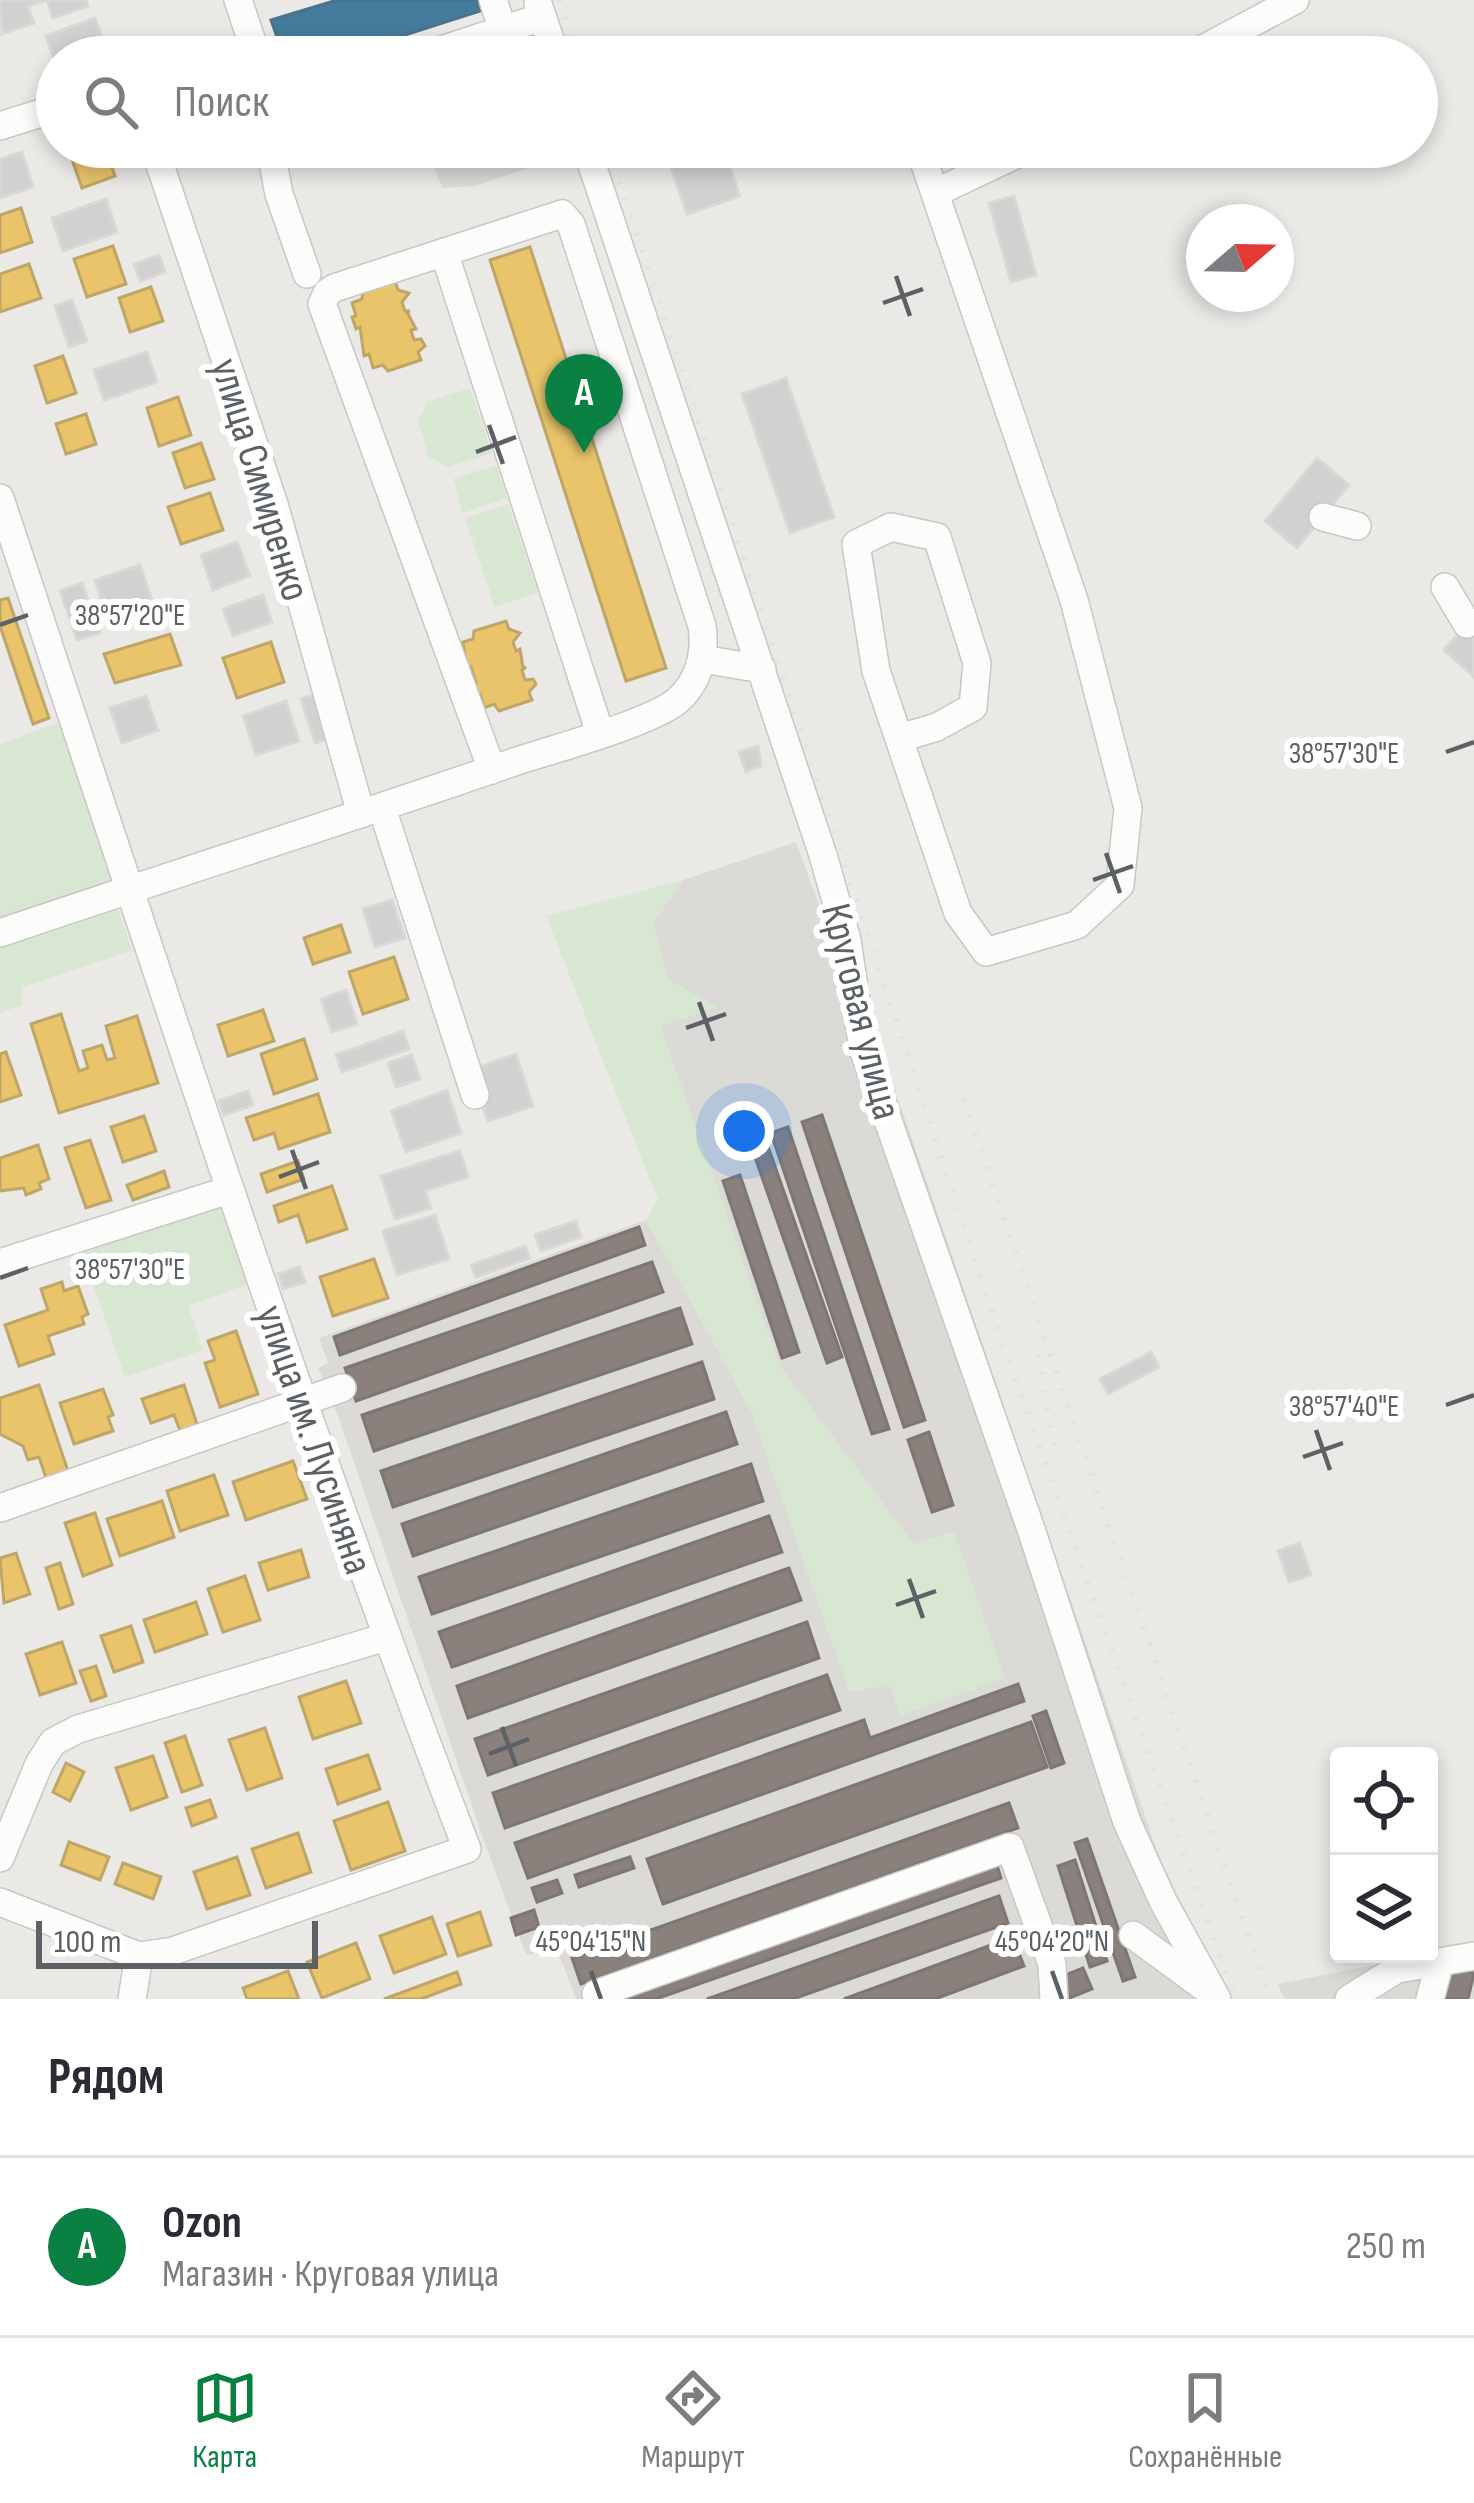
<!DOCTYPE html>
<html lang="ru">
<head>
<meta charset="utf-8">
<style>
	body { margin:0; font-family:"Sofia Sans Condensed",sans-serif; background:#f2f2f3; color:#2b2b33 }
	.controls { position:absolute; right:36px; bottom:36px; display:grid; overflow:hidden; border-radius:12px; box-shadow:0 6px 18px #0003 }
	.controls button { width:108px; height:108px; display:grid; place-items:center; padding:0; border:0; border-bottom:3px solid #e1e1e2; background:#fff; color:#2b2b33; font:60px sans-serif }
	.compass { position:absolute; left:1186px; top:204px; width:108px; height:108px; border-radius:50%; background:#fff; box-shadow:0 6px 18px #0003; rotate:70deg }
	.scale { position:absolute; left:36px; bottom:30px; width:282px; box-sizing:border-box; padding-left:12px; border:6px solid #5b6164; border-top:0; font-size:33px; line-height:42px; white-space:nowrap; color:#5b6164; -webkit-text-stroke:9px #fff; paint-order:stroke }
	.you { position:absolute; left:744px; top:1131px; width:42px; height:42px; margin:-30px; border:9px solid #fff; border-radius:50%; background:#1a73e8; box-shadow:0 0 0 18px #1a73e833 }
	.badge { display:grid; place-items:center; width:78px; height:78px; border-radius:50%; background:#0b8043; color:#fff; font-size:39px; font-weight:700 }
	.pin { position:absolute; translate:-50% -99px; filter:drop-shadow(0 3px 6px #0008) }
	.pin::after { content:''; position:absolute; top:63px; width:42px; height:36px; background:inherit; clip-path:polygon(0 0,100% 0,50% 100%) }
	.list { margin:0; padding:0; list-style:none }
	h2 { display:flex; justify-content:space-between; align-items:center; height:156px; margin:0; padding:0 48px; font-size:51px }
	h2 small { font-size:39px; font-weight:400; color:#7c7c81 }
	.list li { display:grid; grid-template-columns:78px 1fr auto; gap:36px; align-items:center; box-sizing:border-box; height:180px; padding:0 48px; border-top:3px solid #e1e1e2 }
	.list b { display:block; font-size:45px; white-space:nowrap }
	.list p { margin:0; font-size:39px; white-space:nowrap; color:#7c7c81 }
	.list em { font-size:39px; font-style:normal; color:#7c7c81 }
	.icon { flex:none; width:66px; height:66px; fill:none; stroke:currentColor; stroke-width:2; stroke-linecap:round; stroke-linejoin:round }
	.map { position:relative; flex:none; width:1474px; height:1999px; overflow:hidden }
	.search { position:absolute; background:#fff; box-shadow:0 6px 18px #0003; left:36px; right:36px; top:36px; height:132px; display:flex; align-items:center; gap:30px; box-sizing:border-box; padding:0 42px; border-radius:66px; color:#7c7c81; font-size:45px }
	.sheet { height:336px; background:#fff }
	nav { display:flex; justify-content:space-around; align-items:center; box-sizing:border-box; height:168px; border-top:3px solid #e1e1e2; background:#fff; font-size:33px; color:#7c7c81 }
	nav a { display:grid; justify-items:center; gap:6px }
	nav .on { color:#0b8043 }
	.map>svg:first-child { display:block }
	.industrial { fill:#dcdad7 }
	.green { fill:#d7e7d1 }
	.homes { fill:#e9c46a; stroke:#bea668; stroke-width:3 }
	.public { fill:#457b9d; stroke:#4c738c; stroke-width:3 }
	.industry { fill:#8a817c; stroke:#7c7775; stroke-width:3 }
	.building { fill:#d3d1d0; stroke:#dad8d6; stroke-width:3 }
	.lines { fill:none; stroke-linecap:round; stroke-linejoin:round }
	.minor-casing { stroke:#c7c7c7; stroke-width:30 }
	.minor { stroke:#fcfcfb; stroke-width:27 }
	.rail { stroke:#e2e2e2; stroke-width:6; stroke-dasharray:3 15; stroke-linecap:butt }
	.ticks { fill:none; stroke:#5b6164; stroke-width:4.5 }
	.labels { text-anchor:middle; stroke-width:12; stroke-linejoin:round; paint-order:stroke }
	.street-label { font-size:42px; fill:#5b6164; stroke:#fff }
	.ticks-label { font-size:30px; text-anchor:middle; fill:#5b6164; stroke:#fff; stroke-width:12; stroke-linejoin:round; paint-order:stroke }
</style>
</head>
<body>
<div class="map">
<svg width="1474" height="1999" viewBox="0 0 1474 1999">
	<rect width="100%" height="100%" fill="#ebe9e6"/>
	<!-- industrial -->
	<g class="industrial">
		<path d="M426,147H559L544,163L475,186L442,188Z"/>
		<path d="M796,842L837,954L851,962L1208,1999H576L557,1949L526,1955L484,1841L330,1393L318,1368L328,1363L319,1338L646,1220L752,1413L849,1690L891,1686L900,1715L954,1532L914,1545L779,1365L660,1026L668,979L653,923L683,880Z"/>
		<path d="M1474,1945V1999H1284L1278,1984Z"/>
	</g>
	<!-- green -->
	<g class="green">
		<path d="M470,388L492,453L448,467L429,457L418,422L427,402Z"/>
		<path d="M496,465L507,498L463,513L453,479Z"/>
		<path d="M508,504L538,593L495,607L465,518Z"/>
		<path d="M64,721L118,878L0,919V744Z"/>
		<path d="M683,880L653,923L668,979L717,1007L660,1026L779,1365L913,1544L954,1532L1005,1678L900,1716L891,1686L849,1691L752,1413L646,1220L658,1200L546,916Z"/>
		<path d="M114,897L132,950L23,987L21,1005L0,1013V935Z"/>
		<path d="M218,1196L249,1284L188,1306L203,1350L125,1377L79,1244Z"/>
	</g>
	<!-- homes -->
	<g class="homes">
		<path d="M92,147H105L115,176L82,188L70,154Z"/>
		<path d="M21,208L32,242L0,253V215Z"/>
		<path d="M113,246L126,284L87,297L74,259Z"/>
		<path d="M530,247L666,668L626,681L490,260Z"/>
		<path d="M29,264L41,298L0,312V274Z"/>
		<path d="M395,281L398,290L409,293L402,302L405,311H410L407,312L416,329L411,330L414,340L421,339L425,346L418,352L421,360L388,371L383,365L373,368L369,354L364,356L360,327L356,329L352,317L356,316L352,303L362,299L363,291Z"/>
		<path d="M151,287L163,321L130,332L119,298Z"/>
		<path d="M63,356L76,393L47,403L35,366Z"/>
		<path d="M178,397L191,435L159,446L147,408Z"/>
		<path d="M86,414L96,444L66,454L56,424Z"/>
		<path d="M201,443L214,479L185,488L173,453Z"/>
		<path d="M210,493L223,530L181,544L168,507Z"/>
		<path d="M8,598L49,718L33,724L0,626V600Z"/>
		<path d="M506,621L509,629L520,633L513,642L516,651L520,649L523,668L526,667L522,670L525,680L533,679L536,684L529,692L532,700L499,711L494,704L484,708L480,694L476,695L472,684L476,683L471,667L467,669L463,642L473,639L474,631Z"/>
		<path d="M170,634L181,665L115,683L104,654Z"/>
		<path d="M271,642L284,682L237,698L223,658Z"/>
		<path d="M341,925L350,952L313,964L304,938Z"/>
		<path d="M394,957L408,999L363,1014L349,972Z"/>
		<path d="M263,1010L274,1041L228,1056L218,1025Z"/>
		<path d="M61,1014L79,1071L88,1068L83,1051L102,1045L107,1060L115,1058L106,1026L137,1016L158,1083L59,1113L31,1024Z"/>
		<path d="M304,1039L317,1079L274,1094L261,1054Z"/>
		<path d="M6,1052L21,1095L0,1102V1054Z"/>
		<path d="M318,1094L330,1132L279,1149L274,1133L254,1140L246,1118Z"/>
		<path d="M144,1116L156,1151L123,1162L111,1127Z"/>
		<path d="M90,1140L111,1200L86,1208L65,1148Z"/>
		<path d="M38,1145L49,1179L39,1183L41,1189L26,1195L24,1188L0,1191V1158Z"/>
		<path d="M298,1161L304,1179L267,1192L261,1174Z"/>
		<path d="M164,1171L169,1187L133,1200L127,1185Z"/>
		<path d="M332,1186L347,1229L307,1242L298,1215L279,1222L274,1206Z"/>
		<path d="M374,1259L388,1298L333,1316L320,1277Z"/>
		<path d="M62,1282L64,1291L78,1286L88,1314L82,1317L84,1324L48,1336L54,1354L19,1366L5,1325L48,1310L41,1289Z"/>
		<path d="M236,1331L258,1394L220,1407L205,1363L215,1360L208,1341Z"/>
		<path d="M39,1385L69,1474L47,1481L39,1457L28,1460L23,1446L0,1434V1398Z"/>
		<path d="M184,1385L198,1427L181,1433L174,1415L151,1423L142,1399Z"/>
		<path d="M103,1389L113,1415L108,1417L113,1431L74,1444L60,1403Z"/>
		<path d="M293,1461L307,1499L246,1520L233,1482Z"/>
		<path d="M214,1475L228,1515L180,1531L167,1491Z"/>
		<path d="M162,1501L174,1537L120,1556L107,1519Z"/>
		<path d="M95,1513L112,1565L83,1576L65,1523Z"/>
		<path d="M301,1550L309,1577L268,1590L259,1563Z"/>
		<path d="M16,1553L30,1594L4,1603L0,1558Z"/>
		<path d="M60,1563L73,1604L59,1609L46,1568Z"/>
		<path d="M245,1576L260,1620L223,1632L208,1589Z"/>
		<path d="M196,1602L207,1634L155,1652L144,1620Z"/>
		<path d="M131,1626L143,1662L114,1672L101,1636Z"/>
		<path d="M62,1642L76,1683L40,1695L26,1654Z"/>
		<path d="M96,1666L106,1696L91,1701L80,1671Z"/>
		<path d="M346,1681L361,1723L313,1739L299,1697Z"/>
		<path d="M265,1728L282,1778L247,1790L229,1740Z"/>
		<path d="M185,1736L202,1785L182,1792L165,1743Z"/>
		<path d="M368,1755L380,1789L338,1804L326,1769Z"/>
		<path d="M153,1756L167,1797L131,1810L116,1768Z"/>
		<path d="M66,1763L84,1772L70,1801L53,1792Z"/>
		<path d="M210,1800L216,1817L192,1826L186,1808Z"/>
		<path d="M388,1802L405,1851L351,1870L334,1821Z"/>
		<path d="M298,1833L311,1872L266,1888L252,1849Z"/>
		<path d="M69,1842L109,1857L100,1880L61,1865Z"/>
		<path d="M237,1857L250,1895L207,1909L194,1872Z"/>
		<path d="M123,1863L161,1877L153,1899L115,1884Z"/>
		<path d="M480,1912L491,1945L458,1956L447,1924Z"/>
		<path d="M432,1917L446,1954L394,1973L380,1936Z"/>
		<path d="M356,1943L370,1979L322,1998L307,1962Z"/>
		<path d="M288,1971L299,1999H247L243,1988Z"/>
		<path d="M457,1972L461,1984L421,1999H384Z"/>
	</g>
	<!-- public -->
	<path class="public" d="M337,0H477L480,11L336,57H284L271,20Z"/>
	<!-- industry -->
	<g class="industry">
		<path d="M822,1115L925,1420L904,1427L802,1122Z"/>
		<path d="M788,1127L889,1429L872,1434L771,1133Z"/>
		<path d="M764,1135L842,1357L827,1363L749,1140Z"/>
		<path d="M740,1175L799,1352L782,1358L723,1181Z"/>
		<path d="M639,1227L645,1245L340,1355L334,1337Z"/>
		<path d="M652,1262L663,1292L356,1401L345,1368Z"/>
		<path d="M680,1308L692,1344L374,1451L362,1415Z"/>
		<path d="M702,1362L714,1399L393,1507L381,1471Z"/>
		<path d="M726,1412L737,1444L413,1556L402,1524Z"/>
		<path d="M929,1432L953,1505L932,1512L908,1440Z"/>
		<path d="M751,1464L763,1501L432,1614L419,1577Z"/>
		<path d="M769,1516L782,1552L452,1667L439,1632Z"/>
		<path d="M789,1568L801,1600L468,1718L457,1686Z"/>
		<path d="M807,1622L819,1658L488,1775L475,1739Z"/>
		<path d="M827,1675L840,1710L505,1828L493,1793Z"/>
		<path d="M1018,1684L1024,1701L528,1878L515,1843L864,1720L870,1738Z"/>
		<path d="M1046,1711L1064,1763L1051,1768L1033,1716Z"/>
		<path d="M1031,1722L1047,1767L663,1904L647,1859Z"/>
		<path d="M1009,1803L1018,1828L581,1984L572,1958Z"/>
		<path d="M1087,1839L1135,1977L1123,1981L1075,1843Z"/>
		<path d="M630,1857L634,1868L579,1887L575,1875Z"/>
		<path d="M1075,1860L1107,1961L1090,1967L1058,1866Z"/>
		<path d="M996,1862L1001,1878L656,1999H604Z"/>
		<path d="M557,1880L562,1893L537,1902L532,1888Z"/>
		<path d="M999,1896L1008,1923L793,1999H707Z"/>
		<path d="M534,1910L539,1927L516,1935L511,1918Z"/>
		<path d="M1013,1937L1024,1966L935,1999H844Z"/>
		<path d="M1444,1965L1474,1973L1468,1999H1434Z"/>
		<path d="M1083,1968L1092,1989L1067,1999L1058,1978Z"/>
	</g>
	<!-- building -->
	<g class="building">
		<path d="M0,0H47L28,6L34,23L2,34Z"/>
		<path d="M47,0H86L88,6L53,18Z"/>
		<path d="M95,18L104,43L54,60L46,36Z"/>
		<path d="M664,147H723L740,196L687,214Z"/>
		<path d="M22,152L33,187L0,198V159Z"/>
		<path d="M1014,196L1036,275L1011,282L989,203Z"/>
		<path d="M106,199L117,232L63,251L52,218Z"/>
		<path d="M159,255L165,272L140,281L134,264Z"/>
		<path d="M72,300L87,341L69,347L55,306Z"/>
		<path d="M147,352L157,382L104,400L94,370Z"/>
		<path d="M786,378L834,517L790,533L742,394Z"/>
		<path d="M1317,458L1349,485L1297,548L1265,521Z"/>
		<path d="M237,542L250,576L213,590L201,555Z"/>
		<path d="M140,565L154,606L109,622L95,580Z"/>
		<path d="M82,583L100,633L77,640L60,591Z"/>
		<path d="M263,595L272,622L233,636L223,609Z"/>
		<path d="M1474,617V677L1444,650Z"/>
		<path d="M318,693L332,737L315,743L301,699Z"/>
		<path d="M146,696L158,730L122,743L110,708Z"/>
		<path d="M286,701L299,741L256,755L243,716Z"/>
		<path d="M758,746L761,766L746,772L739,752Z"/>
		<path d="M392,900L405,938L375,947L363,909Z"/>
		<path d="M346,990L357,1024L332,1032L321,999Z"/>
		<path d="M403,1031L409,1049L342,1072L336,1055Z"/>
		<path d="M516,1054L533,1106L488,1121L471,1070Z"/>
		<path d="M412,1055L420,1079L396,1087L388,1063Z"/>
		<path d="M447,1090L461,1133L406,1152L391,1111Z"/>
		<path d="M248,1091L253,1105L224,1115L219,1101Z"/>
		<path d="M460,1151L468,1177L425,1191L431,1208L395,1219L381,1176Z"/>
		<path d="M435,1215L449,1259L397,1275L383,1231Z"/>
		<path d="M576,1221L581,1237L541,1251L535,1235Z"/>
		<path d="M525,1246L530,1258L476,1277L471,1265Z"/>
		<path d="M300,1267L305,1282L283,1289L278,1274Z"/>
		<path d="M1151,1352L1159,1367L1108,1394L1100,1379Z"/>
		<path d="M1300,1543L1311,1575L1289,1582L1278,1551Z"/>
	</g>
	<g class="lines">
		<!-- minor casing -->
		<g class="minor-casing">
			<g id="minor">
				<path d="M238,0L257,57"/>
				<path d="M493,0L503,30"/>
				<path d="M538,4L556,57"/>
				<path d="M420,57L542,17"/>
				<path d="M1188,57L1295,0"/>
				<path d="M0,126L57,108"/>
				<path d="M154,147L274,504L361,814"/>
				<path d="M270,147L279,194L307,274"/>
				<path d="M586,147L823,855L847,940L863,1049L1031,1529L1127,1822L1163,1901L1217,1999"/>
				<path d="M937,192L1032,147"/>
				<path d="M444,252L600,733"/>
				<path d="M0,498C150,950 296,1404 467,1849L173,1951L139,1956L0,1902"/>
				<path d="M1323,517L1357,526"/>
				<path d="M1445,587L1467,624"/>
				<path d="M702,659L762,669"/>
				<path d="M900,738L937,727L973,707L977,663L937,537L891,527L856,544L876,671L958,913L986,952L1077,925L1120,885L1128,808L1074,600L919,147"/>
				<path d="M382,808L475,1095"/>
				<path d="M0,933C171,875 343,821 514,762C553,749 648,724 677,701C699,682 706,654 702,626L571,224L562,214L334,288L327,293L322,304L492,770"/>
				<path d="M0,1263L229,1190"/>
				<path d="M0,1508L342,1388"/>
				<path d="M0,1858L39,1764L53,1742L78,1729L386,1637"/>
				<path d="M1133,1935L1204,1987"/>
				<path d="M596,1994L1010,1847L1052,1964L1054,1999"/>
				<path d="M132,1999L139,1956"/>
				<path d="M1349,1999L1397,1969L1474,1956"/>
				<path d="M1430,1999L1440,1962"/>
			</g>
		</g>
		<!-- minor -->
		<use href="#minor" class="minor"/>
		<!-- rail -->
		<g class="rail">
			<path d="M559,0L578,57"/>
			<path d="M608,147L1001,1339L1235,1999"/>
			<path d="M963,1098L1270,1999"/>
			<path d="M1039,1354L1055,1454"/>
		</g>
	</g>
	<!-- ticks -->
	<path class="ticks" d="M896,276L910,316M883,303L923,289M489,425L503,464M476,452L516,437M0,625L28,615M1446,752L1474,742M1106,853L1120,893M1093,880L1133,866M699,1002L713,1041M686,1028L726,1014M292,1150L306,1189M279,1177L319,1162M0,1278L28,1268M1446,1405L1474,1395M1316,1430L1330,1470M1303,1457L1343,1443M909,1579L923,1618M896,1605L936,1591M502,1727L516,1766M489,1754L529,1739M591,1971L601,1999M1052,1971L1062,1999"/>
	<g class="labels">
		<!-- street labels -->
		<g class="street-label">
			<text transform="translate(262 479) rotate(73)" y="15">улица Симиренко</text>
			<text transform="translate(863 1011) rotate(76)" y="15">Круговая улица</text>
			<text transform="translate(316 1439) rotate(71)" y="15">улица им. Лусиняна</text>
		</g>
	</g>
	<g class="ticks-label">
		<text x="130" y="625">38°57'20"E</text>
		<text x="1344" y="763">38°57'30"E</text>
		<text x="130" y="1279">38°57'30"E</text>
		<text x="1344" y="1416">38°57'40"E</text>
		<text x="591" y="1951">45°04'15"N</text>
		<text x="1052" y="1951">45°04'20"N</text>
	</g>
</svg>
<div class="controls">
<button><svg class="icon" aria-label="locate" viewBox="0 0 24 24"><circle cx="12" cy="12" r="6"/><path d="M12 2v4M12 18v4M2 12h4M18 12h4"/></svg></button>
<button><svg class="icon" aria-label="layers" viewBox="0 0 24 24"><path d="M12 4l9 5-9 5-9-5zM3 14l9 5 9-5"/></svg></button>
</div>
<svg class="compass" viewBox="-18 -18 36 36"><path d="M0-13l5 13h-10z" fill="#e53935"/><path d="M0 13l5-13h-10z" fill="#7c7c81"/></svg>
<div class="scale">100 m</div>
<div class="you"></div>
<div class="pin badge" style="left:584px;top:453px">A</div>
<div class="search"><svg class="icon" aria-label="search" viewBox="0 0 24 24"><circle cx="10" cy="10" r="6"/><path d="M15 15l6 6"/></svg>Поиск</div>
</div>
<section class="sheet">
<h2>Рядом<small></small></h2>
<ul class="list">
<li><span class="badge">A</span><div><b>Ozon</b><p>Магазин · Круговая улица</p></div><em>250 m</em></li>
</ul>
</section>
<nav>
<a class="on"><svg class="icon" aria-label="map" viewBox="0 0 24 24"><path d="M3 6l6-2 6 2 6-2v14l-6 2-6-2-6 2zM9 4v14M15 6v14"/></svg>Карта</a>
<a><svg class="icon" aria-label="directions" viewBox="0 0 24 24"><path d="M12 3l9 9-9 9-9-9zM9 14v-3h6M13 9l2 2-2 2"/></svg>Маршрут</a>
<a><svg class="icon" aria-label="saved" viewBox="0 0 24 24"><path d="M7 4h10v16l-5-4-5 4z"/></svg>Сохранённые</a>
</nav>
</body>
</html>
